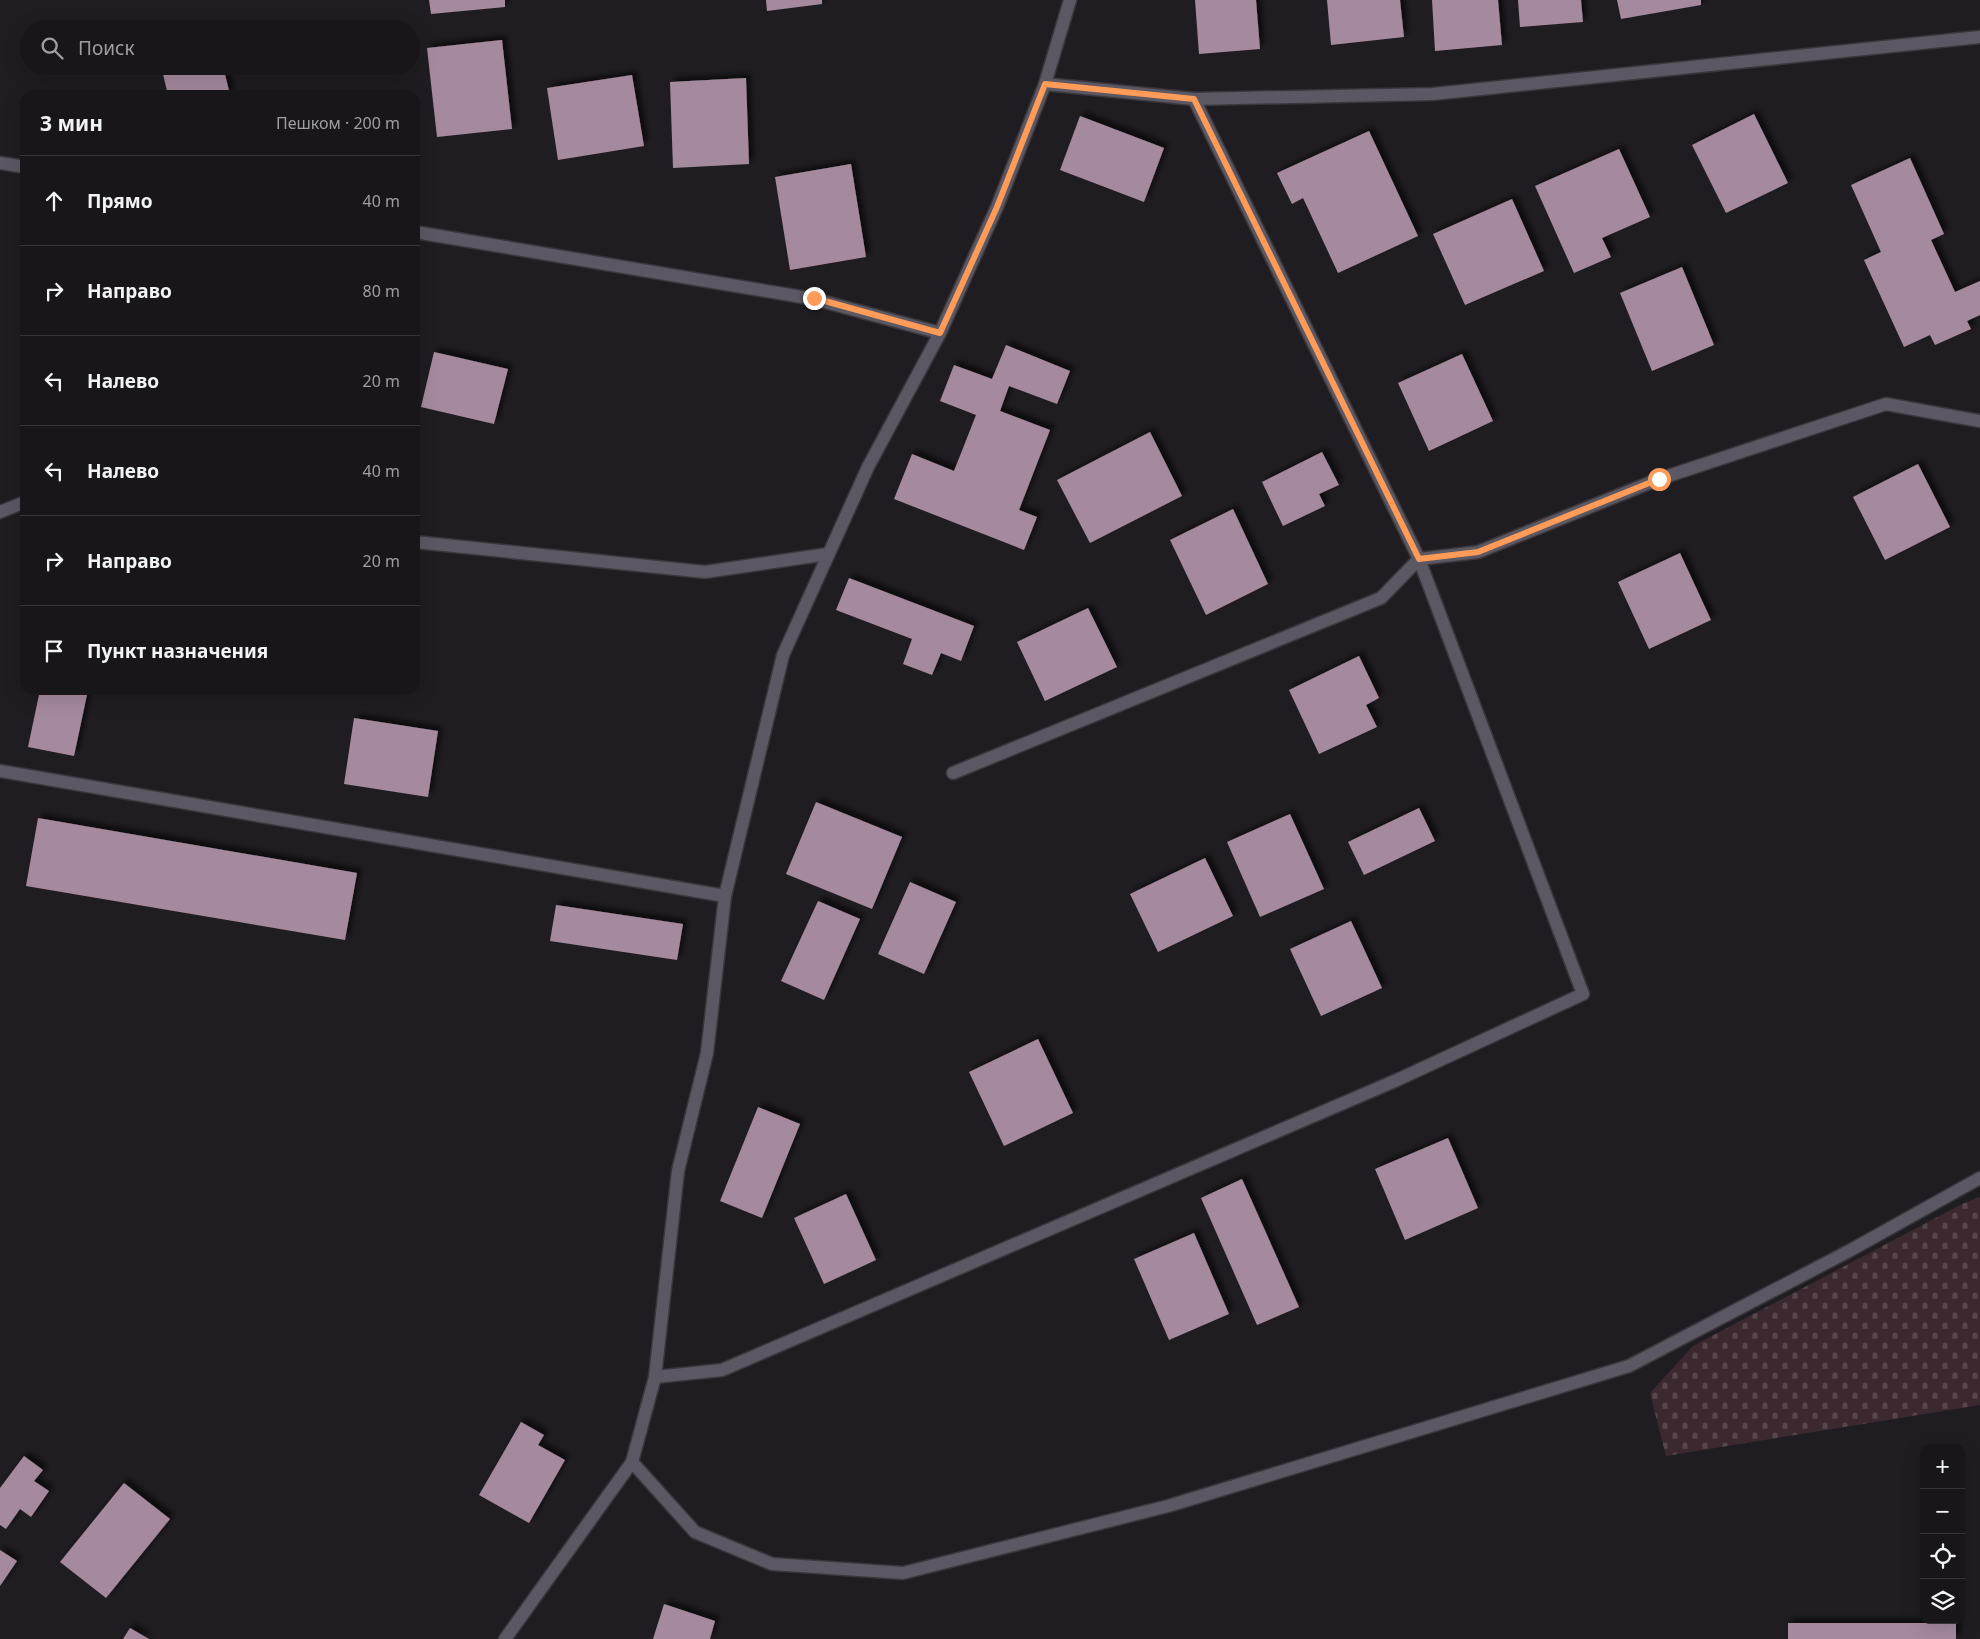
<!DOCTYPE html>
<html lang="ru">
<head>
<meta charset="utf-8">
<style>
	body { margin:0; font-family:"Noto Sans",sans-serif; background:#252327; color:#f1f3f6 }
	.controls { position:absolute; right:15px; bottom:15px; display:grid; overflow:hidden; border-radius:10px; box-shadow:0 5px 20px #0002 }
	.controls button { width:45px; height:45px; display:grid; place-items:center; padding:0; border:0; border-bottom:1px solid #363539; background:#18161a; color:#f1f3f6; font:25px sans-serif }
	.stop { position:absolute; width:15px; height:15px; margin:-11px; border:4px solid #fe9b58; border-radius:50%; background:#fff }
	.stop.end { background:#fe9b58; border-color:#fff; box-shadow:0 1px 5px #0008 }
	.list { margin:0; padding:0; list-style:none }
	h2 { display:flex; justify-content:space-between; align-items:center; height:65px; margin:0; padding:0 20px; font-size:21px }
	h2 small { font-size:16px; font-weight:400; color:#9f9fa2 }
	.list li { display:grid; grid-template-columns:32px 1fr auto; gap:15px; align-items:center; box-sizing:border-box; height:90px; padding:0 20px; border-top:1px solid #363539 }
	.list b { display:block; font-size:19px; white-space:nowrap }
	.list em { font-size:16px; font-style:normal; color:#9f9fa2 }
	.icon { flex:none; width:28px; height:28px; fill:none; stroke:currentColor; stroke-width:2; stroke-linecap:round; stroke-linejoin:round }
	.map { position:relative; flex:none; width:1980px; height:1639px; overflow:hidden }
	.search { position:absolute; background:#18161a; box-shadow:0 5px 20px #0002; left:20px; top:20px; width:400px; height:55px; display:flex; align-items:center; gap:12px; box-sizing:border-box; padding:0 18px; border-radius:28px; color:#9f9fa2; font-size:19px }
	.panel { position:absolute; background:#18161a; box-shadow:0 5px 20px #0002; left:20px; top:90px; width:400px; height:605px; border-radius:15px }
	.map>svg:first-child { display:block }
	.cemetery { fill:url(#cemetery-stones) }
	.building { fill:#a58a9d; filter:url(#shadow) }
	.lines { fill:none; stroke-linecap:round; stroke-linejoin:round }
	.minor-casing { stroke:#3a373c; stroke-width:15 }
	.minor { stroke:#5b5864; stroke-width:12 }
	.route { stroke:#fe9b58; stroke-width:6 }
</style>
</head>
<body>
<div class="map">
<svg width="1980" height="1639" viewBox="0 0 1980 1639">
	<defs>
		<pattern id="cemetery-stones" width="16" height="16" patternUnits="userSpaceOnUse" patternTransform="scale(1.25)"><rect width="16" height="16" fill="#3b292f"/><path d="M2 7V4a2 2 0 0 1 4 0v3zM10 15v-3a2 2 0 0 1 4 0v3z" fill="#57474d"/></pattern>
		<filter id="shadow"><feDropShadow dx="4.5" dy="-4.5" stdDeviation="2.5" flood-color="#0009"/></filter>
	</defs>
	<rect width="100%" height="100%" fill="#201d22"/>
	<!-- cemetery -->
	<path class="cemetery" d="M1980,1197V1405L1666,1456L1650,1393L1693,1346L1964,1203Z"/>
	<!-- building -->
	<g class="building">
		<path d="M429,0H505V7L431,14Z"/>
		<path d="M766,0H822V4L767,11Z"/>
		<path d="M1195,0H1256L1260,49L1199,54Z"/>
		<path d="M1327,0H1400L1404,37L1331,45Z"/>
		<path d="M1432,0H1498L1502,45L1435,51Z"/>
		<path d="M1518,0H1581L1583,22L1520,27Z"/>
		<path d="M1617,0H1701V5L1621,19Z"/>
		<path d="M502,40L512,129L437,137L427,48Z"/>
		<path d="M161,66H223L230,95H168Z"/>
		<path d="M632,75L644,146L558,160L547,88Z"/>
		<path d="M746,78L749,164L673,168L670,82Z"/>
		<path d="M1754,114L1788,183L1726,213L1692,145Z"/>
		<path d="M1080,116L1164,148L1144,202L1060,170Z"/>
		<path d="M1369,131L1418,236L1338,273L1303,198L1292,204L1277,173Z"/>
		<path d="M1619,149L1650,217L1602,238L1611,257L1574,273L1535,186Z"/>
		<path d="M1910,158L1944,234L1931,240L1955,292L1980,281V315L1967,321L1971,329L1935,345L1930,335L1904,347L1864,260L1881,252L1851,185Z"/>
		<path d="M851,164L866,257L790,270L775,177Z"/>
		<path d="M1512,199L1544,271L1465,305L1433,234Z"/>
		<path d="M1682,267L1714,345L1652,371L1620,293Z"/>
		<path d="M1006,345L1070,371L1057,404L1009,386L1000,411L1050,430L1019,510L1037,517L1024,550L894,499L912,454L954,471L976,415L940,401L954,365L992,379Z"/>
		<path d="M434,352L508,369L494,424L421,407Z"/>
		<path d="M1462,354L1493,421L1429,451L1398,383Z"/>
		<path d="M1150,432L1182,496L1090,543L1057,480Z"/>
		<path d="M1322,452L1339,485L1319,494L1325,506L1283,526L1262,482Z"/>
		<path d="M1918,464L1950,527L1885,560L1853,497Z"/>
		<path d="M1233,509L1268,584L1206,615L1170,540Z"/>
		<path d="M1680,553L1711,620L1649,649L1618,582Z"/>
		<path d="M849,578L974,626L961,661L941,653L932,675L903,664L912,639L836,610Z"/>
		<path d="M1088,608L1117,667L1045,701L1017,642Z"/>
		<path d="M1359,656L1379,698L1366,705L1377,727L1319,754L1289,690Z"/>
		<path d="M40,690H88L74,756L28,747Z"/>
		<path d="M354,718L438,731L428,797L344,784Z"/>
		<path d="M816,802L902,837L872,909L786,874Z"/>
		<path d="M1419,808L1435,841L1364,875L1348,842Z"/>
		<path d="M1290,814L1324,889L1260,917L1227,842Z"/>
		<path d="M38,818L357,873L345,940L26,886Z"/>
		<path d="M1205,858L1233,916L1158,952L1130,894Z"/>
		<path d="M910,882L956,902L924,974L878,954Z"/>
		<path d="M818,901L860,919L824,1000L781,981Z"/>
		<path d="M556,905L683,924L677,960L550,941Z"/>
		<path d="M1351,921L1382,988L1321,1016L1290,949Z"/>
		<path d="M1038,1039L1073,1113L1004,1146L969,1072Z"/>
		<path d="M758,1107L800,1124L762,1218L720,1201Z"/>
		<path d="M1448,1138L1478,1208L1405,1240L1375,1169Z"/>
		<path d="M1242,1179L1299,1307L1257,1325L1201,1198Z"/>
		<path d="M846,1194L876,1260L824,1284L794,1218Z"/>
		<path d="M1194,1233L1229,1314L1169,1340L1134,1259Z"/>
		<path d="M521,1422L544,1435L538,1445L565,1460L529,1523L479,1495Z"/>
		<path d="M24,1456L43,1470L34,1481L49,1491L31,1517L20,1509L6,1529L0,1525V1488Z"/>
		<path d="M124,1483L170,1519L106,1598L60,1562Z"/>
		<path d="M0,1550L17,1561L0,1586Z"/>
		<path d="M664,1604L715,1621L710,1639H653Z"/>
		<rect x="1788" y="1623" width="168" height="16"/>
		<path d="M130,1628L149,1639H123Z"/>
	</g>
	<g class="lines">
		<!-- minor casing -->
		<g class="minor-casing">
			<g id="minor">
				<path d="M1045,84L1194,99L1433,94L1980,37"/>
				<path d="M0,163L25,167"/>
				<path d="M415,232L814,299L940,333"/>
				<path d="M0,512L25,502"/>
				<path d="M415,542L705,572L828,554"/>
				<path d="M0,771L725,896"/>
				<path d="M953,773L1381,598L1419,559L1194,99"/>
				<path d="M655,1377L722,1370L1397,1080L1583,994L1419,559L1478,552L1659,479L1886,404L1980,421"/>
				<path d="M632,1462L695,1532L772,1564L903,1573L1168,1506L1629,1366L1849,1251L1980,1178"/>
				<path d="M505,1639L632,1462L655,1377L678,1171L707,1053L725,896L783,655L868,467L940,333L997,207L1045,84L1070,0"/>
			</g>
		</g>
		<!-- minor -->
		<use href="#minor" class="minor"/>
	</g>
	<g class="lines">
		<!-- route -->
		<path class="route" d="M814,298L940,333L997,207L1045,84L1194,99L1419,559L1478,552L1659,479"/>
	</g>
</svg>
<div class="controls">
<button>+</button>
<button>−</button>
<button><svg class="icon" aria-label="locate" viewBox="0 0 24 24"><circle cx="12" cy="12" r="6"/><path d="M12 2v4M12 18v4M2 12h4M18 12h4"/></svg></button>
<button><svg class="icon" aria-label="layers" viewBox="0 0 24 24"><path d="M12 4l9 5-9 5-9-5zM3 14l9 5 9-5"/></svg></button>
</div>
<div class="stop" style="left:1659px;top:479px"></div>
<div class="stop end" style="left:814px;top:298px"></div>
<div class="search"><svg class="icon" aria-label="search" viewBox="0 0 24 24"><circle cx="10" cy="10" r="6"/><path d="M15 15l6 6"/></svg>Поиск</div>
<section class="panel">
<h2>3 мин<small>Пешком · 200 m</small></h2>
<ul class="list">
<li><svg class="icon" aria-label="ahead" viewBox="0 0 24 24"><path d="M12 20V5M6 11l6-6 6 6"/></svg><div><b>Прямо</b></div><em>40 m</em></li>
<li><svg class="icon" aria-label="right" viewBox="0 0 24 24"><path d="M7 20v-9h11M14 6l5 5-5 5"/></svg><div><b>Направо</b></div><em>80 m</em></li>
<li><svg class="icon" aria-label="left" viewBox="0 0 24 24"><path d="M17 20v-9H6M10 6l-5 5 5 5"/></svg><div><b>Налево</b></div><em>20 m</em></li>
<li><svg class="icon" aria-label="left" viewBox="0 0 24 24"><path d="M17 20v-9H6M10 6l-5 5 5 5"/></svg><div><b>Налево</b></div><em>40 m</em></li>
<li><svg class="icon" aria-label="right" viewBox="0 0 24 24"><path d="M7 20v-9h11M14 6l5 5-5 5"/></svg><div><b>Направо</b></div><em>20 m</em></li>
<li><svg class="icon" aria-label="arrive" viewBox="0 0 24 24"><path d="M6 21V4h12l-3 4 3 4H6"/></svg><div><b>Пункт назначения</b></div></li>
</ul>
</section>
</div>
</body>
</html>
